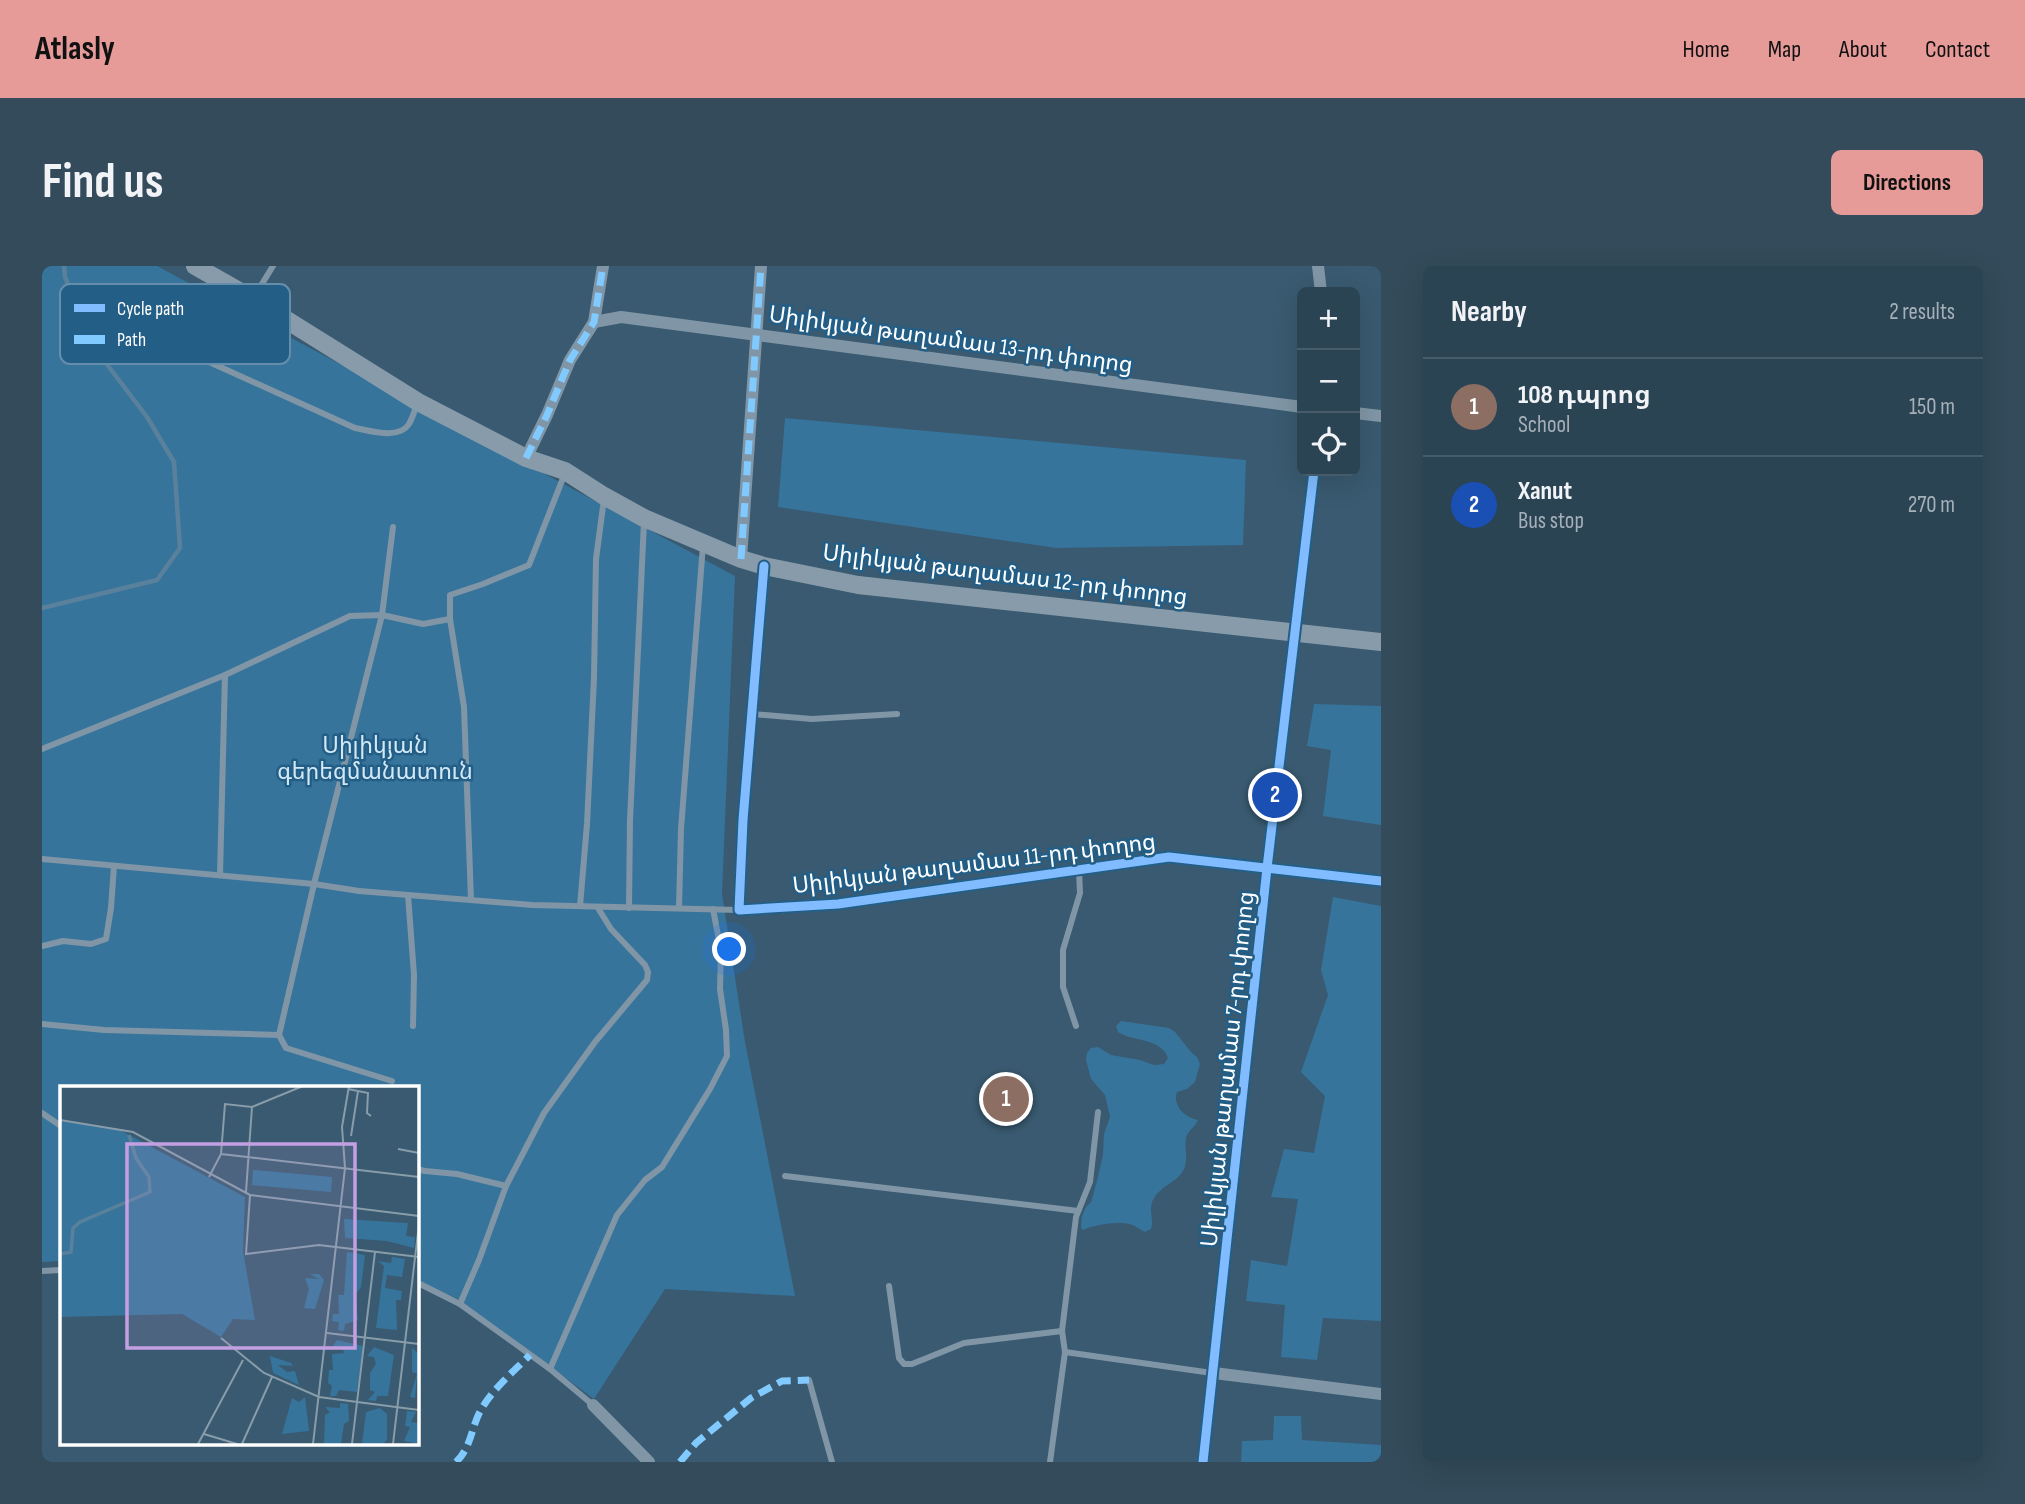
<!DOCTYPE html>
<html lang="en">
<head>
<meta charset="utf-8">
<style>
	body { margin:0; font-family:"Sofia Sans Condensed","Noto Sans Armenian",sans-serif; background:#334b5a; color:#f1f3f6 }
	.controls { position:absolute; right:21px; top:21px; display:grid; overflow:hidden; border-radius:10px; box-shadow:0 7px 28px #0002 }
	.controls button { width:63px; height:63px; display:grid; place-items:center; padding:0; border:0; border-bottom:2px solid #475c6b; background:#2b4454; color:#f1f3f6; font:35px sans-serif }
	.you { position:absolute; left:688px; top:684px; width:24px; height:24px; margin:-18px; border:5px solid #fff; border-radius:50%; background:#1a73e8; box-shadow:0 0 0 10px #1a73e833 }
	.badge { display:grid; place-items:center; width:46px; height:46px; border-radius:50%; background:#e69b98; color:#fff; font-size:23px; font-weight:700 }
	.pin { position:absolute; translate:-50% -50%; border:4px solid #fff; box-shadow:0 2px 7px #0006 }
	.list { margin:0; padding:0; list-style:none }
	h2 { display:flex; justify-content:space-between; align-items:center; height:91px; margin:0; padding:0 28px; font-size:30px }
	h2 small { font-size:23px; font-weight:400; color:#a6b0b8 }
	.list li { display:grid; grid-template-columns:46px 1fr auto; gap:21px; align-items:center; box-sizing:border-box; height:98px; padding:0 28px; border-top:2px solid #475c6b }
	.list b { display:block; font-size:26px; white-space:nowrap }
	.list p { margin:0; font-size:23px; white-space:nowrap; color:#a6b0b8 }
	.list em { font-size:23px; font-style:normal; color:#a6b0b8 }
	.icon { flex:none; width:38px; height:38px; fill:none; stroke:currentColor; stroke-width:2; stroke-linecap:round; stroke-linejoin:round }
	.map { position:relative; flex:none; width:1339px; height:1196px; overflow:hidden; border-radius:10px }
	header { display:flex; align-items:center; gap:42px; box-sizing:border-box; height:98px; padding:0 35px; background:#e69b98; color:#111 }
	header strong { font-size:33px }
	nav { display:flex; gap:38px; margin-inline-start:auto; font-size:24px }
	.intro { display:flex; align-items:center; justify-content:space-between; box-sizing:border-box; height:168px; padding:0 42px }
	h1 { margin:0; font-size:49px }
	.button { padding:18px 32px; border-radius:10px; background:#e69b98; color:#111; font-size:24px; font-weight:700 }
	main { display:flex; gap:42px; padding:0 42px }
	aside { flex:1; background:#2b4454; border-radius:10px; box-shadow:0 7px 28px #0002 }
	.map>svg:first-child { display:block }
	.green { fill:#37749b }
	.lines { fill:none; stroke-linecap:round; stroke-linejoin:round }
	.stream { stroke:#59819c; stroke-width:4.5 }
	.lane { stroke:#8096a6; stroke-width:6 }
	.street { stroke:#8096a6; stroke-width:12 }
	.secondary { stroke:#879baa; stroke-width:18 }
	.quiet { stroke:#80caff; stroke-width:7; stroke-dasharray:14 7; stroke-linecap:butt }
	.cycleway-casing { stroke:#235e86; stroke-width:13 }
	.cycleway { stroke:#80bcff; stroke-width:9 }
	.labels { text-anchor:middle; stroke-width:5; stroke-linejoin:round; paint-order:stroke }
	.street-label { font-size:23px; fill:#fff; stroke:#235e86 }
	.park-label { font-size:23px; fill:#d1e8f7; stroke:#235e86 }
	.inset-river { fill:none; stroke:#59819c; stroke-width:3.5 }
	.inset-road { fill:none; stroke:#889ca9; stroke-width:2 }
	.view { fill:#c4a0e2; fill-opacity:0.15; stroke:#c4a0e2; stroke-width:3.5 }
	.inset-edge { fill:none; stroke:#fff; stroke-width:3.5 }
	.key { fill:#235e86; stroke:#658eaa; stroke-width:2 }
	.key-label { font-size:19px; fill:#fff }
</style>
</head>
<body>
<header>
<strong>Atlasly</strong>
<nav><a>Home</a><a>Map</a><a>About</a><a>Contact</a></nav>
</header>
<div class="intro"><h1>Find us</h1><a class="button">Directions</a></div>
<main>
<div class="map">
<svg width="1339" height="1196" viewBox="0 0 1339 1196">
	<rect width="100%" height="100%" fill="#395a70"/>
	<!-- green -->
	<g class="green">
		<path d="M0,0H115L693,310L680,628L703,776L753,1030L623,1023L552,1133L416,1033L375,1015L374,822H19V995L0,996Z"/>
		<path d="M743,152L1204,194L1201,279L1014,282L736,241Z"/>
		<path d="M1272,438L1339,440V559L1281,550L1289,484L1265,480Z"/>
		<path d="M1291,631L1339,640V1055L1281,1052L1275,1094L1239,1091L1243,1039L1204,1035L1209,994L1245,1000L1256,933L1229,931L1242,883L1272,887L1283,830L1259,806L1286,729L1279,704Z"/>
		<path d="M1079,755L1127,762L1133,766L1149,786L1155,791L1158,798L1153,816L1145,823L1135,826C1130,839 1143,852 1156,854C1153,861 1146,864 1144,872C1142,882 1147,895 1141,905C1134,917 1117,920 1110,936C1107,946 1112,954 1109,963L1103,966C1098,964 1093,959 1087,958C1074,955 1052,959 1040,964L1039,960L1040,950L1044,941L1049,936L1054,919L1061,889L1062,868L1068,851L1063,829L1049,813L1044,794L1045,787L1049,782L1056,781L1069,789L1098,794L1112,799L1122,798L1126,792C1119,772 1092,776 1076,766L1074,760Z"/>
		<path d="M1232,1150H1259L1260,1174L1339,1179V1196H1199L1200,1175L1231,1174Z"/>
	</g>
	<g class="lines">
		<!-- stream -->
		<path class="stream" d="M0,342L115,314L138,282L132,196L105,151L54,84L23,11L22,0"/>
		<!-- lane -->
		<g class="lane">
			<path d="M212,31L231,0"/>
			<path d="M165,95L313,162C329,165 357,174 367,158C371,151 373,143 376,136"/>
			<path d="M408,353L422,441L429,634"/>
			<path d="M710,448L770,453L855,448"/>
			<path d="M0,483L183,409L308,350L340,349L381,358L408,353V329L441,318L487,299L523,207"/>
			<path d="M0,593L272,618L317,625L490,639L697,644"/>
			<path d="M178,609L183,409"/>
			<path d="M366,629L372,709L371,760"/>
			<path d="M538,640L545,558L552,412L554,293L562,233"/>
			<path d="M587,642L588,554L602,256"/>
			<path d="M637,642L639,563L661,279"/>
			<path d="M0,680L21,675L49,678L64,673L69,642L72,600"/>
			<path d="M0,758L62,764L237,769"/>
			<path d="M1034,760L1021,721V684L1038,627L1037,604"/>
			<path d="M350,815L244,782L237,769L272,618L340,349L351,261"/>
			<path d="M1056,846L1048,916L1034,951L1020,1065L1023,1086L1170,1107"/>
			<path d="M0,847L19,860"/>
			<path d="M374,903L383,905L415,908L464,920"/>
			<path d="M743,910L1036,945"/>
			<path d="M0,1005L19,1004"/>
			<path d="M374,1016L418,1038L508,1103L551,1139"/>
			<path d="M847,1020L857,1092L862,1098H870L922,1077L1020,1065"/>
			<path d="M418,1038L437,994L464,920L502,847L553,776L605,714L606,706L603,699L569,663L556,642"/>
			<path d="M508,1103L575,949L603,914L620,901L668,823L685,790L684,764L678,723L679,685L671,643"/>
			<path d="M767,1114L790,1196"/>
			<path d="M1008,1196L1023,1086"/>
		</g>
		<!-- street -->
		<g class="street">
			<path d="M1276,0L1279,26"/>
			<path d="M552,56L579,51L1260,141"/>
			<path d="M1313,147L1339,150"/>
			<path d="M484,192L505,149L528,94L552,56L561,0"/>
			<path d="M699,293L719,0"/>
			<path d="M722,300L701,554L697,644L796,638L1127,591L1339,615"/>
			<path d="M1172,1107L1339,1128"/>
			<path d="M551,1139L607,1196"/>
			<path d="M1161,1196L1225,602L1272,205"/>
		</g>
		<!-- secondary -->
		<path class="secondary" d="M153,0L211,33L376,136L484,192L523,205L562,230L602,252L699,293L722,300L816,319L1339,376"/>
		<!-- quiet -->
		<g class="quiet">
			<path d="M484,192L505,149L528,94L552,56L561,0"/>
			<path d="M699,293L719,0"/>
			<path d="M414,1196C430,1181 429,1160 440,1142C452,1122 471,1106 488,1089"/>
			<path d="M638,1196L654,1177L709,1132L740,1115L767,1114"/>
		</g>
		<!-- cycleway casing -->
		<g class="cycleway-casing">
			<g id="cycleway">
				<path d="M722,300L701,554L697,644L796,638L1127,591L1339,615"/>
				<path d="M1161,1196L1225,602L1272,205"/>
			</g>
		</g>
		<!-- cycleway -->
		<use href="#cycleway" class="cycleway"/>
	</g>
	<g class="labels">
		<!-- street labels -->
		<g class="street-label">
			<text transform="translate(909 73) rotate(8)" y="8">Սիլիկյան թաղամաս 13-րդ փողոց</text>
			<text transform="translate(963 308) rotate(7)" y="8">Սիլիկյան թաղամաս 12-րդ փողոց</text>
			<text transform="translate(932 597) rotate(-7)" y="8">Սիլիկյան թաղամաս 11-րդ փողոց</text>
			<text transform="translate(1185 803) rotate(-84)" y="8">Սիլիկյան թաղամաս 7-րդ փողոց</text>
		</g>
		<!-- park labels -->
		<g class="park-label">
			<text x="333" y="487">Սիլիկյան<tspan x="333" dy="26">գերեզմանատուն</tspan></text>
		</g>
	</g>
	<!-- overview -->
	<g transform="translate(18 820)">
		<rect width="359" height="359" fill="#395a70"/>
		<path d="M0,35L58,43L185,111L183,165L195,234L173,233L161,251L122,228L0,231ZM193,84L272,91L271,106L192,99ZM284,133L348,137L346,150L355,151L354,162L327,155L285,152ZM287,166L305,169L301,201L295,209L298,234L285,238L284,245L278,244L279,236L272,235L273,228H279L278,209H284ZM332,171L345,173L342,191L327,189L325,202L342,205L341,214H336L337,244L316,242L324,180L318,175L331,177ZM250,188H259L264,194L255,223L244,222L249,203L245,192L259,193ZM277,254L303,260L297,306L279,304L276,310H270L272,300L268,297L269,284H273L272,268L284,267L283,262L271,263ZM314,261L334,269L328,310H317L316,315L308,314L315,306L310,304V287L316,278L314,271L307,270ZM352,262L359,268L355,312L350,311L357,288L352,286ZM210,270L231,277L233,280L218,279L227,286L235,285L239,299L213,287ZM245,311L249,345L222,348L232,312L239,316ZM280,317L288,318L289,335L284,338L281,358H264L265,329L270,326L265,321L280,322ZM320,322L327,328V354L322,358H302L306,326ZM347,325L356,326L351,336L359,337V358L344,355L350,341L345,340Z" fill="#37749b"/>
		<path class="inset-river" d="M0,168L11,166L13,142L20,136L90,106L89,91L76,72L69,49"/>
		<path class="inset-road" d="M288,3L308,7L307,27L311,30M0,34L73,46L190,109L359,130M291,50L298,5M338,63L359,67M161,68L359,91M149,91L161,68L165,18L192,21L243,0M186,106L192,21M190,109L186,168L259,159L359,171M267,247L359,258M161,252L204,287L259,311L359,324M144,348L177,358M138,358L183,274M182,358L212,291M253,358L285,82L282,41L289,0M292,358L315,166M333,358L359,138"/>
		<path class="view" d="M67,58H295V262H67Z"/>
		<rect width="359" height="359" class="inset-edge"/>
	</g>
	<!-- legend -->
	<rect x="18" y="18" width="230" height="80" rx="10" class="key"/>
	<rect x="32" y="38" width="31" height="8" fill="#80bcff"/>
	<rect x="32" y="69" width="31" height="9" fill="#80caff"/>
	<g class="key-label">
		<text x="75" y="49">Cycle path</text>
		<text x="75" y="80">Path</text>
	</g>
</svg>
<div class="controls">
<button>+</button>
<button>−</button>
<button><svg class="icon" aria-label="locate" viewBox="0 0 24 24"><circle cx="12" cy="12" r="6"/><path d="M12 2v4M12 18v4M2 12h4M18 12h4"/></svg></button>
</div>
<div class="you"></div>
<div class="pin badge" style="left:964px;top:833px;background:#8d6e63">1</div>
<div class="pin badge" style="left:1233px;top:529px;background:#1a4fb4">2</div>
</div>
<aside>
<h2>Nearby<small>2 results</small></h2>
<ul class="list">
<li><span class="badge" style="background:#8d6e63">1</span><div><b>108 դպրոց</b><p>School</p></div><em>150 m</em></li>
<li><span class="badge" style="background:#1a4fb4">2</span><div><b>Xanut</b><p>Bus stop</p></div><em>270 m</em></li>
</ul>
</aside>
</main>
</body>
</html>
